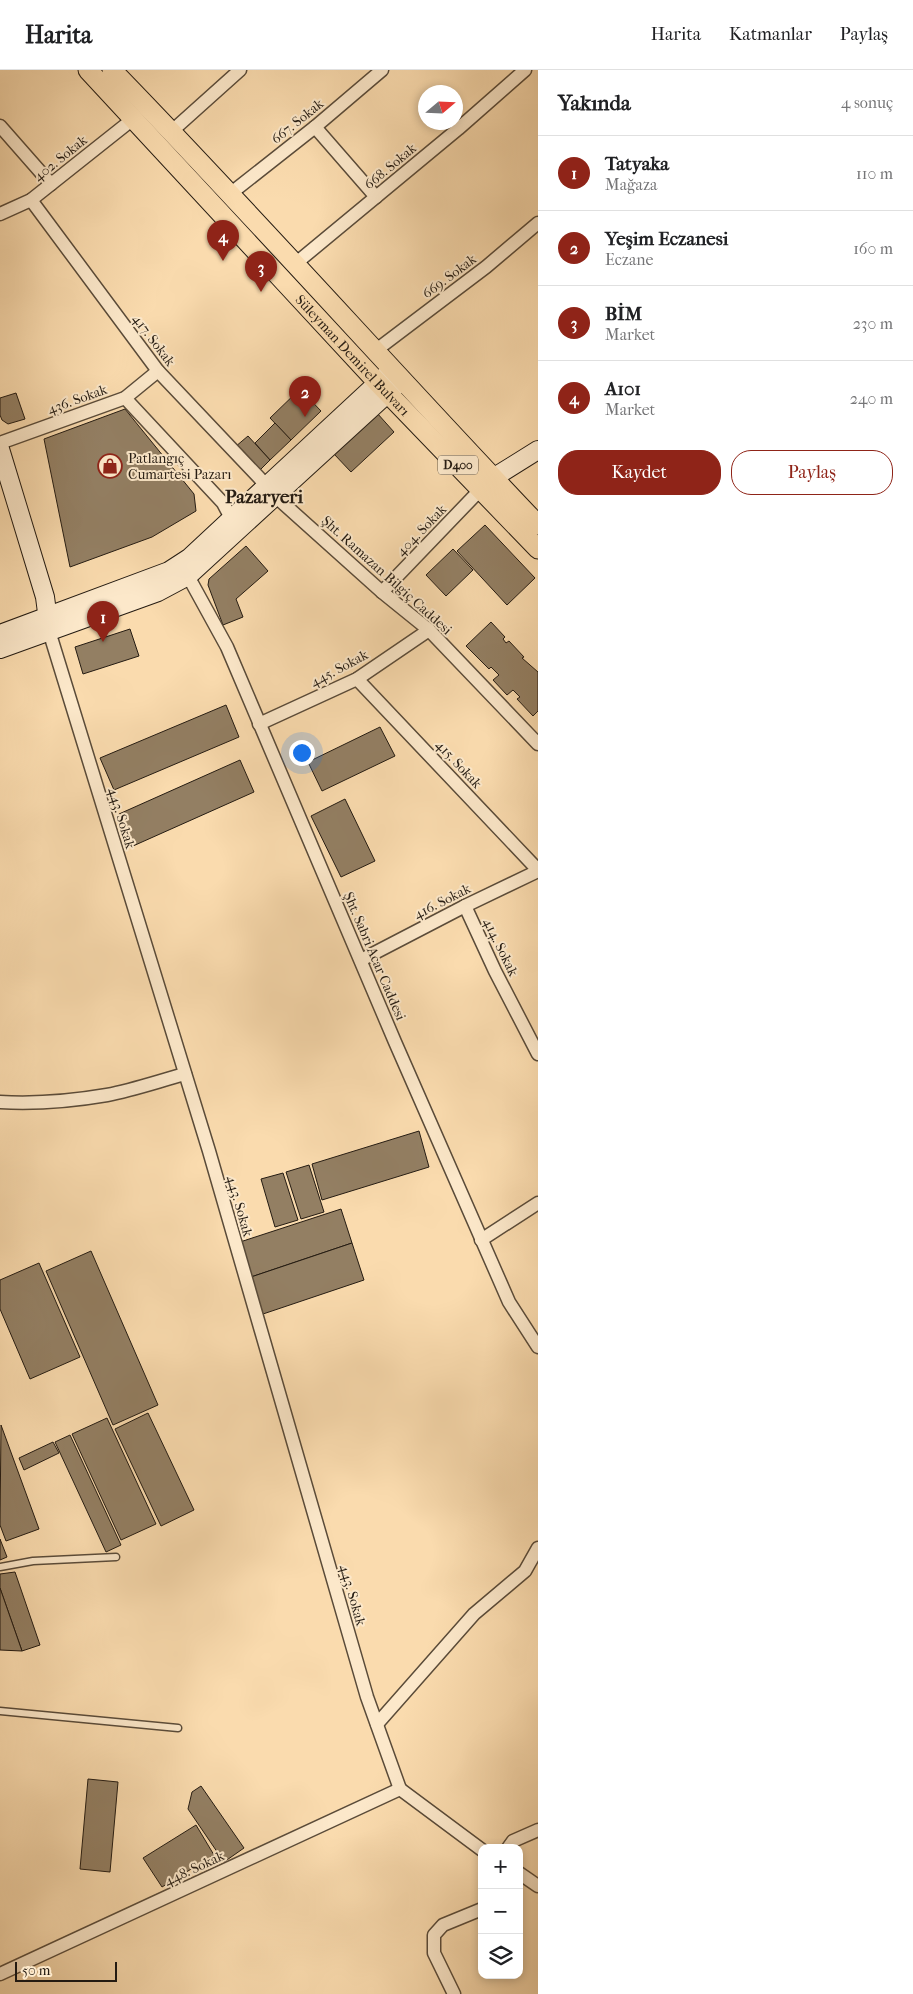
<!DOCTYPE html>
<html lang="tr">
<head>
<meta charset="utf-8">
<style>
	body { margin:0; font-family:"IM FELL French Canon",serif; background:#f6f6f6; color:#202124 }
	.controls { position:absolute; right:15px; bottom:15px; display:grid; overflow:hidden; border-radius:10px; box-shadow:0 2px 8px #0003 }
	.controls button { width:45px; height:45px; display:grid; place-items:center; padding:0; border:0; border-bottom:1px solid #e0e0e0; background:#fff; color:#202124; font:25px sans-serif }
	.compass { position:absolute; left:418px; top:15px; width:45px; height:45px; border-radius:50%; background:#fff; box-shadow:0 2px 8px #0003; rotate:71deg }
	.scale { position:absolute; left:15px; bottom:12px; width:102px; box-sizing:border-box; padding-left:5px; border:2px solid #241b12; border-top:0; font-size:14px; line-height:18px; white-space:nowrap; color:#241b12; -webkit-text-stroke:4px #fce8ca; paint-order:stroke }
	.you { position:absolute; left:301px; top:682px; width:18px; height:18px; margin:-12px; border:4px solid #fff; border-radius:50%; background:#1a73e8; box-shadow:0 0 0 8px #1a73e833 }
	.badge { display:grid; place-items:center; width:32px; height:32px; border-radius:50%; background:#8f2418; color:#fff; font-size:16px; font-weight:700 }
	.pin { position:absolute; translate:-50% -41px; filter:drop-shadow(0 1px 2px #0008) }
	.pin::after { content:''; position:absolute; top:26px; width:18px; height:15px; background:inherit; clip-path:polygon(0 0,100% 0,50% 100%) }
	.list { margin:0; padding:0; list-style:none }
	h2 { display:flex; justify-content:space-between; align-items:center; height:65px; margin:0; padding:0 20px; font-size:21px }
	h2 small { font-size:16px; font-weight:400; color:#757577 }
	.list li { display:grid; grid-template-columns:32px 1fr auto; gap:15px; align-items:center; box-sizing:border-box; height:75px; padding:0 20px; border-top:1px solid #e0e0e0 }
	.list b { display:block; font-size:19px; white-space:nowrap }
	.list p { margin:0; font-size:16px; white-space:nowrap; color:#757577 }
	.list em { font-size:16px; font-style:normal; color:#757577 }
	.actions { display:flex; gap:10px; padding:15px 20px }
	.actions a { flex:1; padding:11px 0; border:1px solid #8f2418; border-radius:20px; text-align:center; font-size:18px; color:#8f2418 }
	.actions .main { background:#8f2418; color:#fff }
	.icon { flex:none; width:28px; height:28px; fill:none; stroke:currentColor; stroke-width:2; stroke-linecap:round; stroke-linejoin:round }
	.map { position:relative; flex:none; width:538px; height:1924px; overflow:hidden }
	header { display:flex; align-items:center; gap:30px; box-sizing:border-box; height:70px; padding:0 25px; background:#fff; border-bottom:1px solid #e0e0e0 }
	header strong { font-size:24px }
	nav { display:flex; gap:28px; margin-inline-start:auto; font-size:18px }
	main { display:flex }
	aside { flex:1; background:#fff }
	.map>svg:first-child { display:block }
	.building { fill:#937f63; stroke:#241b12 }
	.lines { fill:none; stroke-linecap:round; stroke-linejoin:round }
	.lane-casing { stroke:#5a4b39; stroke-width:9 }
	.street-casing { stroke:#5a4b39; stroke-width:15 }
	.secondary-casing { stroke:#241b12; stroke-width:20 }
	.primary-casing { stroke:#241b12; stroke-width:21 }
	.lane { stroke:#fce8ca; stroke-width:6 }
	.street { stroke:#fce8ca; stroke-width:12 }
	.secondary { stroke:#fce8ca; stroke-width:18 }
	.primary { stroke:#fadbae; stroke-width:19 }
	.labels { text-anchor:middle; stroke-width:4; stroke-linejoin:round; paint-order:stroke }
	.shield { fill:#fce8ca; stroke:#655849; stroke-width:1 }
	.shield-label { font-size:12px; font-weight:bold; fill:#241b12 }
	.street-label { font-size:14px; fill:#241b12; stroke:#fce8ca }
	.poi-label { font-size:14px; fill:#241b12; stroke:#fce8ca; text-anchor:start }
	.district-label { font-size:19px; font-weight:bold; fill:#241b12; stroke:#fce8ca }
</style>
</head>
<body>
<header>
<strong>Harita</strong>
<nav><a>Harita</a><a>Katmanlar</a><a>Paylaş</a></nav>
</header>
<main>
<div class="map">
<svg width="538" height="1924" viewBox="0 0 538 1924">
	<rect width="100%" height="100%" fill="#fadbae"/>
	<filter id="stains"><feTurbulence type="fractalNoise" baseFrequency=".004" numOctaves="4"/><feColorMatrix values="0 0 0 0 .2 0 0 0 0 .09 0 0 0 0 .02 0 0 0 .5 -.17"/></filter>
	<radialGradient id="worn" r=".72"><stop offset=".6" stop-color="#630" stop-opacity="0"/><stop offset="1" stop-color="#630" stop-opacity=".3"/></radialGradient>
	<!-- building -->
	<g class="building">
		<path d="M300,319L321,341L291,370L270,348Z"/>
		<path d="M16,323L25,349L8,354L2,350L0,345V328Z"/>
		<path d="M125,339L194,424L196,441L152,467L70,497L44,369Z"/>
		<path d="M377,343L394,362L351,402L334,384Z"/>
		<path d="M275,353L291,370L270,390L255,373Z"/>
		<path d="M248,366L270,390L258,402L235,377Z"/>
		<path d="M485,455L535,508L507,535L457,481Z"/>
		<path d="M246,476L268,501L236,529L243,547L223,555L208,515L209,509Z"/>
		<path d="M453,479L473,500L446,526L426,505Z"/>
		<path d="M491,552L505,567L503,569L506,573L509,571L524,587L522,588L538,602V641L533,646L517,629L520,627L513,620L507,625L493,610L499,605L491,597L489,599L466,576Z"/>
		<path d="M130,559L139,586L83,604L75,577Z"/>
		<path d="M226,635L239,667L114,720L100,688Z"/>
		<path d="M380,657L395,686L322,721L308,692Z"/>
		<path d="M240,690L254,722L133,776L119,744Z"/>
		<path d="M345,729L375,791L341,807L311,746Z"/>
		<path d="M419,1061L429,1097L322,1130L312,1094Z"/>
		<path d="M309,1095L324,1142L301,1149L286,1102Z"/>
		<path d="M283,1103L298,1150L275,1157L261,1109Z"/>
		<path d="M341,1139L352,1173L251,1207L240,1172Z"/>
		<path d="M352,1173L364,1210L263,1244L251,1207Z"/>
		<path d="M91,1181L158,1335L113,1355L46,1201Z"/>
		<path d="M39,1193L80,1287L30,1309L0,1239V1210Z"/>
		<path d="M148,1343L194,1440L161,1456L115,1359Z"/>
		<path d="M107,1348L156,1454L121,1470L72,1364Z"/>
		<path d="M1,1355L39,1459L6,1471L0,1455Z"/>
		<path d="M70,1365L121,1475L106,1482L55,1372Z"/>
		<path d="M53,1372L59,1383L24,1400L19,1388Z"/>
		<path d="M0,1469L7,1487L0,1490Z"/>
		<path d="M15,1502L40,1575L22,1581L0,1518V1504Z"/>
		<path d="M0,1518L22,1581L0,1580Z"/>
		<path d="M88,1709L118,1712L110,1802L80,1799Z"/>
		<path d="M201,1716L244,1778L224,1792L188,1739L192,1722Z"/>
		<path d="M196,1755L214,1785L162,1817L143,1788Z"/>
	</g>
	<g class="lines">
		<!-- lane casing -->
		<g class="lane-casing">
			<g id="lane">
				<path d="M0,1497L33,1491L116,1487"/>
				<path d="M0,1641L178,1658"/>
			</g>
		</g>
		<!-- street casing -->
		<g class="street-casing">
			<g id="street">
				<path d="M0,56L51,114"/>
				<path d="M315,57L376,127"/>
				<path d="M172,61L240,0"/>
				<path d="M230,124L315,57L382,0"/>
				<path d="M31,130L158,301L267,416"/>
				<path d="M0,144L31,130L133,49"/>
				<path d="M295,194L458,59L525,0"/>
				<path d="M375,281L486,197L538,153"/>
				<path d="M125,328L223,433L232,450"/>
				<path d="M0,373L125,328L158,301"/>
				<path d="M275,426L382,522L429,560L538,674"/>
				<path d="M188,506L227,577L395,972L509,1232L538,1277"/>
				<path d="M382,522L481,419"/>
				<path d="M49,561L209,1081L367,1627L400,1719"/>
				<path d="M357,609L538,800"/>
				<path d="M259,654L357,609L429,560"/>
				<path d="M465,836L495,901L538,984"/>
				<path d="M361,890L465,836L538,801"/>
				<path d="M0,1032C35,1034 72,1031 107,1025C133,1020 159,1011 185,1004"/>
				<path d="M481,1170L538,1133"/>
				<path d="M377,1654L474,1544L525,1501L538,1478"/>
				<path d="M400,1719L482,1780"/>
				<path d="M508,1778L513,1771L538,1760"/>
				<path d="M519,1803L538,1816"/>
				<path d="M0,1904L400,1719"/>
				<path d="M454,1924L434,1883V1865L443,1855L482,1839"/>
			</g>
		</g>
		<!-- secondary casing -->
		<g class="secondary-casing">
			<g id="secondary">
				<path d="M0,379L45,527L49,558"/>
				<path d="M493,408L538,380"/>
				<path d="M0,564L169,501L189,488L387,304"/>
				<path d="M0,579L158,522L188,506L401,311"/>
			</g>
		</g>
		<!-- primary casing -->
		<g class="primary-casing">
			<g id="primary">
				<path id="s1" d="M88,0L378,313L538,479"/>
				<path d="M112,0C257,149 395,305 538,455"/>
			</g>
		</g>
		<!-- lane -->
		<use href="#lane" class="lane"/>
		<!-- street -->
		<use href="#street" class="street"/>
		<!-- secondary -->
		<use href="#secondary" class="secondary"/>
		<!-- primary -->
		<use href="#primary" class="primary"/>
	</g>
	<!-- icons -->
	<defs>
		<g id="shop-ring" transform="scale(1.25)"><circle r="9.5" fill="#fce8ca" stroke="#8f2418" stroke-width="1.5"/><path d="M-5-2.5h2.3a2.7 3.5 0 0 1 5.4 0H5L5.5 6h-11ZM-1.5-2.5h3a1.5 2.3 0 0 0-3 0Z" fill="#8f2418"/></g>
	</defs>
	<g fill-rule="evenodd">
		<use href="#shop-ring" x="110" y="396"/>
	</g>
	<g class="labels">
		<!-- shield labels -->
		<rect class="shield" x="438" y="385.5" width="40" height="19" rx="4"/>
		<g class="shield-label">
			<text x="458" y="399">D400</text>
		</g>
		<!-- street labels -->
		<g class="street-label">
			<text transform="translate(297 51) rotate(-39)" y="5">667. Sokak</text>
			<text transform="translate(60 88) rotate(-39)" y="5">402. Sokak</text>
			<text transform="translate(390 96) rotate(-40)" y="5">668. Sokak</text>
			<text transform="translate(449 206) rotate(-37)" y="5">669. Sokak</text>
			<text transform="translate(154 270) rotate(53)" y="5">417. Sokak</text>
			<text dy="5" stroke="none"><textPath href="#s1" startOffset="389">Süleyman Demirel Bulvarı</textPath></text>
			<text transform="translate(77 329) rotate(-20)" y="5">436. Sokak</text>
			<text transform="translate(421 460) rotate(-46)" y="5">404. Sokak</text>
			<text transform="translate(387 505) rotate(42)" y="5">Şht. Ramazan Bilgiç Caddesi</text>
			<text transform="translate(339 598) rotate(-28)" y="5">445. Sokak</text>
			<text transform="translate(459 694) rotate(47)" y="5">415. Sokak</text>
			<text transform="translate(122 748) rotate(73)" y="5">443. Sokak</text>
			<text transform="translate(442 831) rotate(-27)" y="5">416. Sokak</text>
			<text transform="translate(501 877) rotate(64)" y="5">414. Sokak</text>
			<text transform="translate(375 886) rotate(67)" y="5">Şht. Sabri Acar Caddesi</text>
			<text transform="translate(240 1136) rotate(74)" y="5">443. Sokak</text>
			<text transform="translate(353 1525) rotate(74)" y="5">443. Sokak</text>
			<text transform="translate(194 1798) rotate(-25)" y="5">448. Sokak</text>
		</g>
		<!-- poi labels -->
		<g class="poi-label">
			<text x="128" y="393">Patlangıç<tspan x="128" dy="16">Cumartesi Pazarı</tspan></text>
		</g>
		<!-- district labels -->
		<g class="district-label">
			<text x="264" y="433">Pazaryeri</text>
		</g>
	</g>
	<rect width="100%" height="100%" filter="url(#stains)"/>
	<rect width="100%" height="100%" fill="url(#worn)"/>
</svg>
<div class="controls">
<button>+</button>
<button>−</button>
<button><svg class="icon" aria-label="layers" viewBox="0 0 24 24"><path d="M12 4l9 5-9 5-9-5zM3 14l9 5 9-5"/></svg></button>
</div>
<svg class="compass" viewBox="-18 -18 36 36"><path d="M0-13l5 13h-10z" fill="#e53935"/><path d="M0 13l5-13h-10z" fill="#757577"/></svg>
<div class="scale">50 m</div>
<div class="you"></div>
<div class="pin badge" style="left:103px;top:572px">1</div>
<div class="pin badge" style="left:305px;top:347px">2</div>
<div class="pin badge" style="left:261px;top:222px">3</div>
<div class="pin badge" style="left:223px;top:191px">4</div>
</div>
<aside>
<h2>Yakında<small>4 sonuç</small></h2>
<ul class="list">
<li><span class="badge">1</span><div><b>Tatyaka</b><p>Mağaza</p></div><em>110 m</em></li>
<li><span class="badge">2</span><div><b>Yeşim Eczanesi</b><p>Eczane</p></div><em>160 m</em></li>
<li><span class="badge">3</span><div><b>BİM</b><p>Market</p></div><em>230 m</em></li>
<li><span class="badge">4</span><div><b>A101</b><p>Market</p></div><em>240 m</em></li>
</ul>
<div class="actions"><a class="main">Kaydet</a><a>Paylaş</a></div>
</aside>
</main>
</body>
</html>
